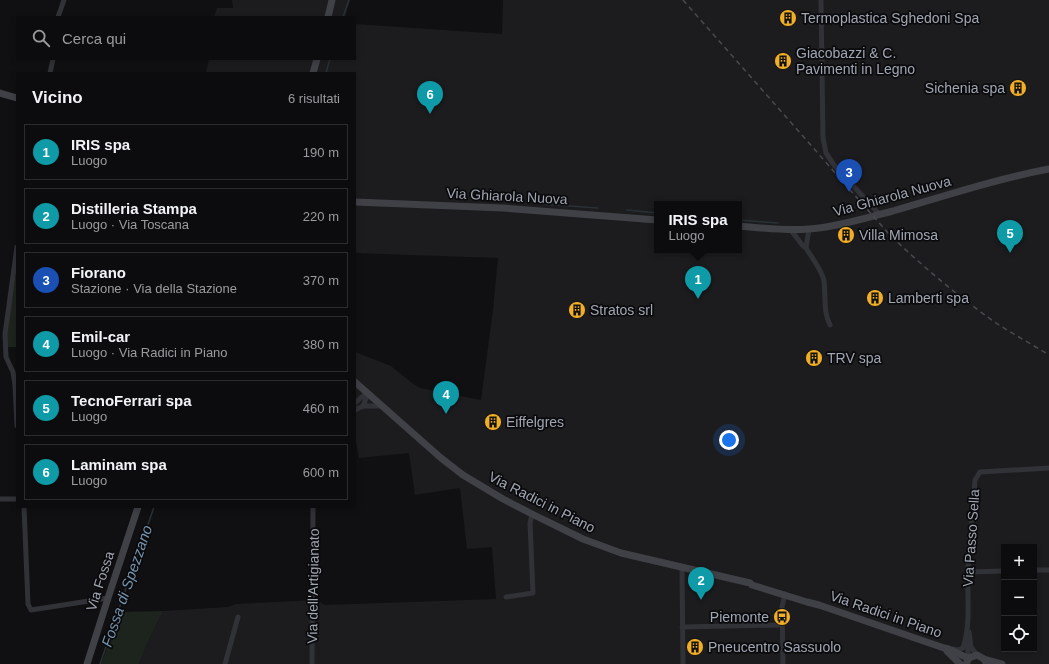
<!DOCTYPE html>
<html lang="it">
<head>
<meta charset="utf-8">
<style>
	body { margin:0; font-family:Helvetica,sans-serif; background:#151517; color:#f1f3f6 }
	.controls { position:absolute; right:12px; bottom:12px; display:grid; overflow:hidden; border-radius:0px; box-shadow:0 2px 6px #0003 }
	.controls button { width:36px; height:36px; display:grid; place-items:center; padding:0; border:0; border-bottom:1px solid #2c2c2e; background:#0c0c0e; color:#f1f3f6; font:20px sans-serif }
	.you { position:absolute; left:729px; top:440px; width:14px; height:14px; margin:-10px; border:3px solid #fff; border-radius:50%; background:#1a73e8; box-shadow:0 0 0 6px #1a73e833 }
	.badge { display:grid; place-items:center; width:26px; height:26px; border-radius:50%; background:#d93025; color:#fff; font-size:13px; font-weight:700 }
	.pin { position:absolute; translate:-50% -33px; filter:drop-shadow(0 1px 2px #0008) }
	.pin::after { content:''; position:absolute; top:21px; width:14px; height:12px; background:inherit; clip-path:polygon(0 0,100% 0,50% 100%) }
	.popup { position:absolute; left:654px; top:201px; width:88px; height:52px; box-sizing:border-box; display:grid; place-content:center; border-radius:0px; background:#0c0c0e; filter:drop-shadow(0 1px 3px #0005); font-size:13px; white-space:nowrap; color:#9a9b9e }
	.popup b { font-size:15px; color:#f1f3f6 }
	.popup::after { content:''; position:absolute; left:50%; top:100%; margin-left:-8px; border:8px solid transparent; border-top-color:#0c0c0e }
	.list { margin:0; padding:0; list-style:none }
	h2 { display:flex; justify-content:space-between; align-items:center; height:52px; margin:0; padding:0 16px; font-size:17px }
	h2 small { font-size:13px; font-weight:400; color:#9a9b9e }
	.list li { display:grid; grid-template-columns:26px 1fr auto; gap:12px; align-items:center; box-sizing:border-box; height:56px; margin:0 8px 8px; padding:0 8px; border:1px solid #2c2c2e; border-radius:0px }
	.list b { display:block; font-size:15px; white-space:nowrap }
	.list p { margin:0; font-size:13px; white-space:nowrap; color:#9a9b9e }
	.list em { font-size:13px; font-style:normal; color:#9a9b9e }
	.icon { flex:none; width:22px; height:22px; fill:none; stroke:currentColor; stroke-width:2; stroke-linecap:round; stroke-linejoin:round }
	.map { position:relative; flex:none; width:1049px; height:664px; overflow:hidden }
	.search { position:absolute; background:#0c0c0e; box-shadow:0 2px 6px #0003; left:16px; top:16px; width:340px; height:44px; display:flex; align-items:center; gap:10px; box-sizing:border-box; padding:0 14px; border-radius:0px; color:#9a9b9e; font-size:15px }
	.panel { position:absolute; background:#0c0c0e; box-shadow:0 2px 6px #0003; left:16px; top:72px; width:340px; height:436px; border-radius:0px }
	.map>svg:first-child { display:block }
	.built { fill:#1c1c1f; fill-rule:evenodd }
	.green { fill:#1d241d }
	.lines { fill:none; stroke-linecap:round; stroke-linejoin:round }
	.stream { stroke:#293137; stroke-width:1.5 }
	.street { stroke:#313237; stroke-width:5 }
	.secondary { stroke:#3f4147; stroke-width:7 }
	.rail { stroke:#484a50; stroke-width:1.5; stroke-dasharray:5 4; stroke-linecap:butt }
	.labels { text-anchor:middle; stroke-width:3.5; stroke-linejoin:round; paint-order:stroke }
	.poi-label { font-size:14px; fill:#a1a6b3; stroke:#0b0b0d; text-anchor:start }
	.street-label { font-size:14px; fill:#a1a6b3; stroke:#0b0b0d }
	.water-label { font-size:15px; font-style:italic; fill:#7794ae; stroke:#0b0b0d }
</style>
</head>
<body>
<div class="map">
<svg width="1049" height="664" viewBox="0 0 1049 664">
	<rect width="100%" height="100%" fill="#101012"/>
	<!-- built -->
	<g class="built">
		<path d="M232,0H350L345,17H214L217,8H233Z"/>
		<path d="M503,0H1049V664H139L147,644L163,611L228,607L236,604L316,600L325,605L496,599L492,547L467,549L460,488L415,495L409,453L359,458L355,438V352L391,366L412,383L420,388L481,400L493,310L498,258L355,253V73H206L209,59H355V24L502,34ZM657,204H739V250H657ZM1004,547H1034V649H1004Z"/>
	</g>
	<!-- green -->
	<g class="green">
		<path d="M17,269V347H6L5,333Z"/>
		<path d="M163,611L147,644L139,664H101L120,612Z"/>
	</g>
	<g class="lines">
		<!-- stream -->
		<g class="stream">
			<path d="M343,17L349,0"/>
			<path d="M326,73L330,59"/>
			<path d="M542,204L598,208"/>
			<path d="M627,210L657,213"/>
			<path d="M739,220L778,223"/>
			<path d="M100,664L154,507"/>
		</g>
		<!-- street -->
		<g class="street">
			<path d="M821,0L823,138L826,153L834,165L879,214"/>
			<path d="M58,17L64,0"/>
			<path d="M50,73L53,59"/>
			<path d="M790,229L803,246L806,248C812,258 822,270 824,281C826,296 823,312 830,325"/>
			<path d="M17,247L5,334L6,357L13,372L15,385L17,426"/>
			<path d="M806,248L809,229"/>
			<path d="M355,403L364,395L368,394"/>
			<path d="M363,406L368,394"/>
			<path d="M355,410L363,406H382"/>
			<path d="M0,499H17"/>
			<path d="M24,507L28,604L31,610L108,598"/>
			<path d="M682,568L683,664"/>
			<path d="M1034,570H1049"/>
			<path d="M968,572L1004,571"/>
			<path d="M506,597L533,593L530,523L532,514"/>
			<path d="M682,627L782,625"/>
			<path d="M969,632L971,647L977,655"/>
			<path d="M967,639L968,653L970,657"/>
			<path d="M953,649L958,650L963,648C971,624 967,597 968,572C969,541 973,510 975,480L980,472L1049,468"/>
			<path d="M225,664L238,617"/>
			<path d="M312,664L313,507"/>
			<path d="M783,664L782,607L785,594"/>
		</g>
		<!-- secondary -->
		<g class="secondary">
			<path d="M328,17L332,0"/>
			<path d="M313,73L317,59"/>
			<path d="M0,93L17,98"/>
			<path d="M355,202L503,208L657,220"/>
			<path d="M739,226C762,228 786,231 809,229C837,227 865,218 893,211C944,196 996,179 1049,169"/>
			<path d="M355,382L441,458L463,475L503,499L532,514L583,539L621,553L750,583L752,585L807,602L819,605L944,648C951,648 960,656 969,658"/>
			<path d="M947,651L960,664"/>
			<path d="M984,659L1002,664"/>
			<path d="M87,664L108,598L138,507"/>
			<path d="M966,664L969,658L977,655L984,659L987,664"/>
		</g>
		<!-- rail -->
		<path class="rail" d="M683,0L889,234C923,267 960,298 999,325C1015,335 1033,345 1049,355"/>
	</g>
	<!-- icons -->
	<defs>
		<g id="building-disc" transform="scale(0.9)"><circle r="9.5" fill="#f1af28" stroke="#0b0b0d"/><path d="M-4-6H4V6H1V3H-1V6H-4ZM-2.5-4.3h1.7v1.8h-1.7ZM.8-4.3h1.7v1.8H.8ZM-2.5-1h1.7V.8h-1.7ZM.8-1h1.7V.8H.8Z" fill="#111"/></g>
		<g id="bus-disc" transform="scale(0.9)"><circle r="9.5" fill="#f1af28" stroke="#0b0b0d"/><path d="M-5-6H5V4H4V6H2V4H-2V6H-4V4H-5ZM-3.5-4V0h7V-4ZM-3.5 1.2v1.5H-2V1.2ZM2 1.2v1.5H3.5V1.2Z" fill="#111"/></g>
	</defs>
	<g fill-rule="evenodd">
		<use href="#building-disc" x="788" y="18"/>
		<use href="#building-disc" x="783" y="61"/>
		<use href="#building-disc" x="1018" y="88"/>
		<use href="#building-disc" x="846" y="235"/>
		<use href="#building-disc" x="875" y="298"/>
		<use href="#building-disc" x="577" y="310"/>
		<use href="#building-disc" x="814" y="358"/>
		<use href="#building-disc" x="493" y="422"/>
		<use href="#bus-disc" x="782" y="617"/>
		<use href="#building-disc" x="695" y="647"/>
	</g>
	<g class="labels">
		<!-- poi labels -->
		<g class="poi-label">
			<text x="801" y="23">Termoplastica Sghedoni Spa</text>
			<text x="796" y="58">Giacobazzi &amp; C.<tspan x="796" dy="16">Pavimenti in Legno</tspan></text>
			<text x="1005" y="93" text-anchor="end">Sichenia spa</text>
			<text x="859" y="240">Villa Mimosa</text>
			<text x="888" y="303">Lamberti spa</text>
			<text x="590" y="315">Stratos srl</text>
			<text x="827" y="363">TRV spa</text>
			<text x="506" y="427">Eiffelgres</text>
			<text x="769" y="622" text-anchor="end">Piemonte</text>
			<text x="708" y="652">Pneucentro Sassuolo</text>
		</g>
		<!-- street labels -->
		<g class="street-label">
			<text transform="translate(507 196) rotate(3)" y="5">Via Ghiarola Nuova</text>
			<text transform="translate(892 196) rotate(-15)" y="5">Via Ghiarola Nuova</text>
			<text transform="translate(542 502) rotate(27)" y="5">Via Radici in Piano</text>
			<text transform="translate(971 538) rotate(-86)" y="5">Via Passo Sella</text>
			<text transform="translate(100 581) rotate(-72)" y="5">Via Fossa</text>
			<text transform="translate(313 586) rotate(-89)" y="5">Via dell'Artigianato</text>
			<text transform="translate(886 614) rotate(19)" y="5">Via Radici in Piano</text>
		</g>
		<!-- water labels -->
		<g class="water-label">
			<text transform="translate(127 586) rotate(-71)" y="5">Fossa di Spezzano</text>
		</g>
	</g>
</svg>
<div class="controls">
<button>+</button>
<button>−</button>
<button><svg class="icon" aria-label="locate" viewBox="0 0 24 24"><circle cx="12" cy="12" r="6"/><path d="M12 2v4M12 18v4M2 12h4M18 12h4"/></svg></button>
</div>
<div class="you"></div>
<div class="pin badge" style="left:698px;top:299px;background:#0f9aa8">1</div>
<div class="popup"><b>IRIS spa</b>Luogo</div>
<div class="pin badge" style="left:701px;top:600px;background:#0f9aa8">2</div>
<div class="pin badge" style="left:849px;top:192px;background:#1a4fb4">3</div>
<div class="pin badge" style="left:446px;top:414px;background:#0f9aa8">4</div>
<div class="pin badge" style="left:1010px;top:253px;background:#0f9aa8">5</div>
<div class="pin badge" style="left:430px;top:114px;background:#0f9aa8">6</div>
<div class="search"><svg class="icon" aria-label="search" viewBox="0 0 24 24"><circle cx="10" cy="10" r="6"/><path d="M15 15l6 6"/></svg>Cerca qui</div>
<section class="panel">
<h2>Vicino<small>6 risultati</small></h2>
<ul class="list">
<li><span class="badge" style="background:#0f9aa8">1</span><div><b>IRIS spa</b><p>Luogo</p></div><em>190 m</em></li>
<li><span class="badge" style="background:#0f9aa8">2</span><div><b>Distilleria Stampa</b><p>Luogo · Via Toscana</p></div><em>220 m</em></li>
<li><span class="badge" style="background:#1a4fb4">3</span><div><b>Fiorano</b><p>Stazione · Via della Stazione</p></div><em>370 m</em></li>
<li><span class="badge" style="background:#0f9aa8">4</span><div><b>Emil-car</b><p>Luogo · Via Radici in Piano</p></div><em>380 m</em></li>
<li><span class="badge" style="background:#0f9aa8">5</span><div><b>TecnoFerrari spa</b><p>Luogo</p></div><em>460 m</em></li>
<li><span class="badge" style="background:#0f9aa8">6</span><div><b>Laminam spa</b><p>Luogo</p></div><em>600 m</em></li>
</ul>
</section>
</div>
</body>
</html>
